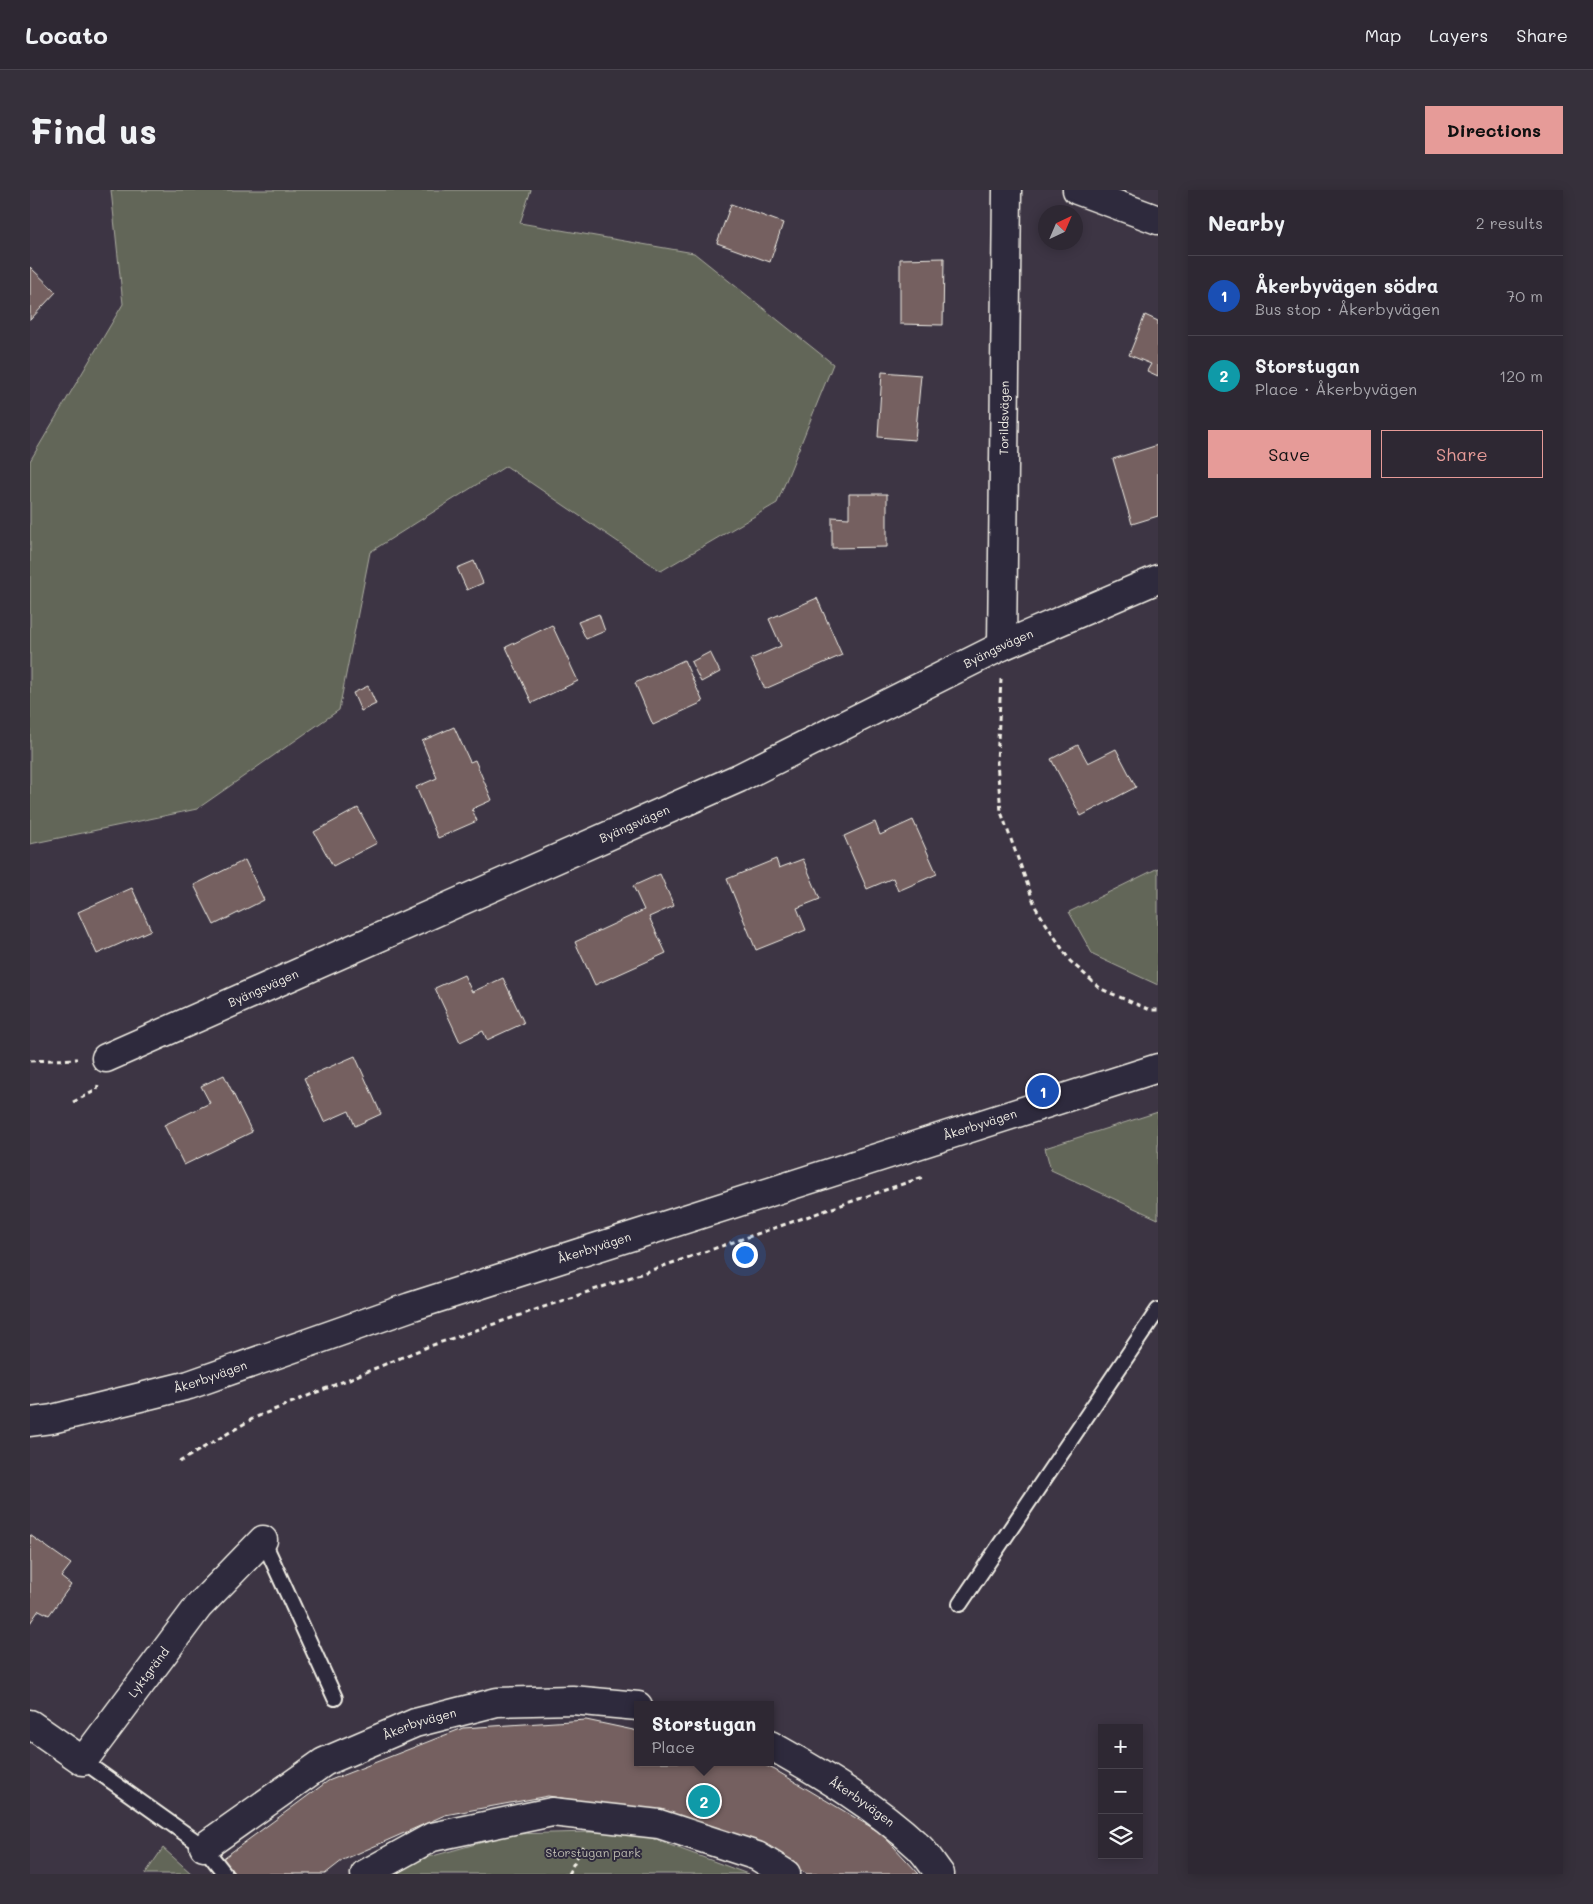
<!DOCTYPE html>
<html lang="en">
<head>
<meta charset="utf-8">
<style>
	body { margin:0; font-family:Mali,sans-serif; background:#36303b; color:#f1f3f6 }
	.controls { position:absolute; right:15px; bottom:15px; display:grid; overflow:hidden; border-radius:0px; box-shadow:0 2px 12px #0003 }
	.controls button { width:45px; height:45px; display:grid; place-items:center; padding:0; border:0; border-bottom:1px solid #49444e; background:#2e2833; color:#f1f3f6; font:25px sans-serif }
	.compass { position:absolute; left:1008px; top:15px; width:45px; height:45px; border-radius:50%; background:#2e2833; box-shadow:0 2px 12px #0003; rotate:44deg }
	.you { position:absolute; left:714px; top:1064px; width:18px; height:18px; margin:-12px; border:4px solid #fff; border-radius:50%; background:#1a73e8; box-shadow:0 0 0 8px #1a73e833 }
	.badge { display:grid; place-items:center; width:32px; height:32px; border-radius:50%; background:#e69b98; color:#fff; font-size:16px; font-weight:700 }
	.pin { position:absolute; translate:-50% -50%; border:2px solid #fff; box-shadow:0 1px 5px #0006 }
	.popup { position:absolute; left:604px; top:1511px; width:140px; height:65px; box-sizing:border-box; display:grid; place-content:center; border-radius:0px; background:#2e2833; filter:drop-shadow(0 1px 4px #0005); font-size:16px; white-space:nowrap; color:#a7a6ac }
	.popup b { font-size:19px; color:#f1f3f6 }
	.popup::after { content:''; position:absolute; left:50%; top:100%; margin-left:-10px; border:10px solid transparent; border-top-color:#2e2833 }
	.list { margin:0; padding:0; list-style:none }
	h2 { display:flex; justify-content:space-between; align-items:center; height:65px; margin:0; padding:0 20px; font-size:21px }
	h2 small { font-size:16px; font-weight:400; color:#a7a6ac }
	.list li { display:grid; grid-template-columns:32px 1fr auto; gap:15px; align-items:center; box-sizing:border-box; height:80px; padding:0 20px; border-top:1px solid #49444e }
	.list b { display:block; font-size:19px; white-space:nowrap }
	.list p { margin:0; font-size:16px; white-space:nowrap; color:#a7a6ac }
	.list em { font-size:16px; font-style:normal; color:#a7a6ac }
	.actions { display:flex; gap:10px; padding:15px 20px }
	.actions a { flex:1; padding:11px 0; border:1px solid #e69b98; border-radius:0px; text-align:center; font-size:18px; color:#e69b98 }
	.actions .main { background:#e69b98; color:#111 }
	.icon { flex:none; width:28px; height:28px; fill:none; stroke:currentColor; stroke-width:2; stroke-linecap:round; stroke-linejoin:round }
	.map { position:relative; flex:none; width:1128px; height:1684px; overflow:hidden; border-radius:0px }
	header { display:flex; align-items:center; gap:30px; box-sizing:border-box; height:70px; padding:0 25px; background:#2e2833; border-bottom:1px solid #49444e }
	header strong { font-size:24px }
	nav { display:flex; gap:28px; margin-inline-start:auto; font-size:18px }
	.intro { display:flex; align-items:center; justify-content:space-between; box-sizing:border-box; height:120px; padding:0 30px }
	h1 { margin:0; font-size:35px }
	.button { padding:12px 22px; border-radius:0px; background:#e69b98; color:#111; font-size:18px; font-weight:700 }
	main { display:flex; gap:30px; padding:0 30px }
	aside { flex:1; background:#2e2833; border-radius:0px; box-shadow:0 2px 12px #0003 }
	.map>svg:first-child { display:block }
	.green { fill:#626658; stroke:#abaca0 }
	.building { fill:#746061; stroke:#f4f1e8 }
	.lines { fill:none; stroke-linecap:round; stroke-linejoin:round }
	.lane-casing { stroke:#f4f1e8; stroke-width:18 }
	.street-casing { stroke:#f4f1e8; stroke-width:31 }
	.secondary-casing { stroke:#f4f1e8; stroke-width:31 }
	.path { stroke:#f4f1e8; stroke-width:3; stroke-dasharray:5 4; stroke-linecap:butt }
	.lane { stroke:#2f2a3d; stroke-width:14 }
	.street { stroke:#2f2a3d; stroke-width:28 }
	.secondary { stroke:#2f2a3d; stroke-width:28 }
	.labels { text-anchor:middle; stroke-width:4; stroke-linejoin:round; paint-order:stroke }
	.street-label { font-size:12px; fill:#f4f1e8; stroke:#2f2a3d }
	.park-label { font-size:12px; fill:#bab9ae; stroke:#2f2a3d }
</style>
</head>
<body>
<header>
<strong>Locato</strong>
<nav><a>Map</a><a>Layers</a><a>Share</a></nav>
</header>
<div class="intro"><h1>Find us</h1><a class="button">Directions</a></div>
<main>
<div class="map">
<svg width="1128" height="1684" viewBox="0 0 1128 1684">
	<rect width="100%" height="100%" fill="#3d3544"/>
	<filter id="ink" filterUnits="userSpaceOnUse"><feTurbulence type="fractalNoise" baseFrequency=".02" numOctaves="2"/><feDisplacementMap in="SourceGraphic" scale="10" xChannelSelector="R" yChannelSelector="G"/><feConvolveMatrix kernelMatrix="1 2 1 2 8 2 1 2 1" color-interpolation-filters="sRGB"/></filter>
	<g filter="url(#ink)">
		<!-- green -->
		<g class="green">
			<path d="M81,0H501L490,33L664,63L803,174L747,313L631,381L476,276L340,362L309,520L167,619L0,654V271L93,114Z"/>
			<path d="M1128,678V795L1063,765L1039,722Z"/>
			<path d="M1128,922V1029L1021,980L1015,958Z"/>
			<path d="M602,1641L718,1684H362L381,1672L482,1644Z"/>
			<path d="M133,1658L162,1684H115Z"/>
		</g>
		<!-- building -->
		<g class="building">
			<path d="M701,14L753,33L740,72L687,53Z"/>
			<path d="M914,68L913,135L870,134V69Z"/>
			<path d="M0,77L26,102L0,130Z"/>
			<path d="M1115,125L1128,131V186L1117,181L1121,174L1099,165Z"/>
			<path d="M852,182L891,185L885,250L848,247Z"/>
			<path d="M1128,255V326L1102,334L1083,269Z"/>
			<path d="M819,304H857V357L802,358V327L819,328Z"/>
			<path d="M444,371L453,393L437,400L427,378Z"/>
			<path d="M787,408L812,465L735,499L721,469L751,456L739,429Z"/>
			<path d="M569,424L575,441L556,449L548,432Z"/>
			<path d="M522,435L548,491L502,513L476,457Z"/>
			<path d="M680,462L690,482L671,492L661,472Z"/>
			<path d="M654,470L673,512L623,535L605,493Z"/>
			<path d="M338,496L346,514L331,521L323,503Z"/>
			<path d="M424,537L440,572L445,570L462,610L442,619L447,631L408,648L386,597L407,588L392,551Z"/>
			<path d="M1048,555L1058,573L1086,559L1106,597L1051,626L1021,569Z"/>
			<path d="M328,618L347,653L303,676L284,642Z"/>
			<path d="M883,630L907,684L868,701L863,688L837,699L814,646L845,632L850,645Z"/>
			<path d="M746,669L749,678L773,669L790,709L767,718L776,740L726,760L697,689Z"/>
			<path d="M215,670L234,710L184,735L164,695Z"/>
			<path d="M630,684L644,716L619,727L636,763L565,795L545,752L614,720L603,696Z"/>
			<path d="M102,698L121,740L67,764L48,722Z"/>
			<path d="M434,785L442,802L473,788L494,833L457,850L453,841L430,852L405,798Z"/>
			<path d="M325,866L351,924L325,936L319,921L294,932L274,888Z"/>
			<path d="M194,885L222,942L154,975L134,935L180,913L171,896Z"/>
			<path d="M0,1345L41,1374L31,1387L41,1395L19,1425L9,1420L0,1433Z"/>
			<path d="M556,1530L608,1541V1572H728L745,1580L851,1643L889,1684H777L717,1649L621,1622L518,1606L415,1625L313,1670L295,1684H197L188,1672L298,1591L433,1538Z"/>
		</g>
		<g class="lines">
			<!-- lane casing -->
			<g class="lane-casing">
				<g id="lane">
					<path d="M233,1350L305,1508"/>
					<path d="M930,1414L1128,1120"/>
					<path d="M53,1571L174,1657L195,1684"/>
				</g>
			</g>
			<!-- street casing -->
			<g class="street-casing">
				<g id="street">
					<path id="s1" d="M972,456L977,0"/>
					<path id="s2" d="M76,868L709,588L972,456L1128,389"/>
					<path id="s3" d="M0,1534L53,1571L168,1417L233,1350"/>
					<path id="s4" d="M740,1555C792,1584 845,1616 889,1657C897,1665 903,1675 910,1684"/>
					<path id="s5" d="M174,1657L294,1572L385,1533L467,1512L542,1510L608,1516"/>
					<path d="M335,1684L402,1647L522,1622L629,1634L727,1666L756,1684"/>
				</g>
			</g>
			<!-- secondary casing -->
			<g class="secondary-casing">
				<g id="secondary">
					<path d="M1047,0L1128,30"/>
					<path id="s6" d="M0,1232L22,1229L159,1195L380,1117L1128,878"/>
				</g>
			</g>
			<!-- path -->
			<g class="path">
				<path d="M971,489L967,572L971,622L1006,718L1040,771L1071,799L1120,820H1128"/>
				<path d="M0,871L47,869"/>
				<path d="M43,912L67,900L68,895"/>
				<path d="M149,1272L224,1228L397,1157L893,987"/>
				<path d="M538,1684L553,1656"/>
			</g>
			<!-- lane -->
			<use href="#lane" class="lane"/>
			<!-- street -->
			<use href="#street" class="street"/>
			<!-- secondary -->
			<use href="#secondary" class="secondary"/>
		</g>
	</g>
	<g class="labels">
		<!-- street labels -->
		<g class="street-label">
			<text dy="4" stroke="none"><textPath href="#s1" startOffset="228">Torildsvägen</textPath></text>
			<text dy="4" stroke="none"><textPath href="#s2" startOffset="982">Byängsvägen</textPath></text>
			<text dy="4" stroke="none"><textPath href="#s2" startOffset="578">Byängsvägen</textPath></text>
			<text dy="4" stroke="none"><textPath href="#s2" startOffset="172">Byängsvägen</textPath></text>
			<text dy="4" stroke="none"><textPath href="#s6" startOffset="996">Åkerbyvägen</textPath></text>
			<text dy="4" stroke="none"><textPath href="#s6" startOffset="591">Åkerbyvägen</textPath></text>
			<text dy="4" stroke="none"><textPath href="#s6" startOffset="186">Åkerbyvägen</textPath></text>
			<text dy="4" stroke="none"><textPath href="#s3" startOffset="175">Lyktgränd</textPath></text>
			<text dy="4" stroke="none"><textPath href="#s5" startOffset="250">Åkerbyvägen</textPath></text>
			<text dy="4" stroke="none"><textPath href="#s4" startOffset="108">Åkerbyvägen</textPath></text>
		</g>
		<!-- park labels -->
		<g class="park-label">
			<text x="563" y="1667">Storstugan park</text>
		</g>
	</g>
</svg>
<div class="controls">
<button>+</button>
<button>−</button>
<button><svg class="icon" aria-label="layers" viewBox="0 0 24 24"><path d="M12 4l9 5-9 5-9-5zM3 14l9 5 9-5"/></svg></button>
</div>
<svg class="compass" viewBox="-18 -18 36 36"><path d="M0-13l5 13h-10z" fill="#e53935"/><path d="M0 13l5-13h-10z" fill="#a7a6ac"/></svg>
<div class="you"></div>
<div class="pin badge" style="left:1013px;top:901px;background:#1a4fb4">1</div>
<div class="pin badge" style="left:674px;top:1611px;background:#0f9aa8">2</div>
<div class="popup"><b>Storstugan</b>Place</div>
</div>
<aside>
<h2>Nearby<small>2 results</small></h2>
<ul class="list">
<li><span class="badge" style="background:#1a4fb4">1</span><div><b>Åkerbyvägen södra</b><p>Bus stop · Åkerbyvägen</p></div><em>70 m</em></li>
<li><span class="badge" style="background:#0f9aa8">2</span><div><b>Storstugan</b><p>Place · Åkerbyvägen</p></div><em>120 m</em></li>
</ul>
<div class="actions"><a class="main">Save</a><a>Share</a></div>
</aside>
</main>
</body>
</html>
